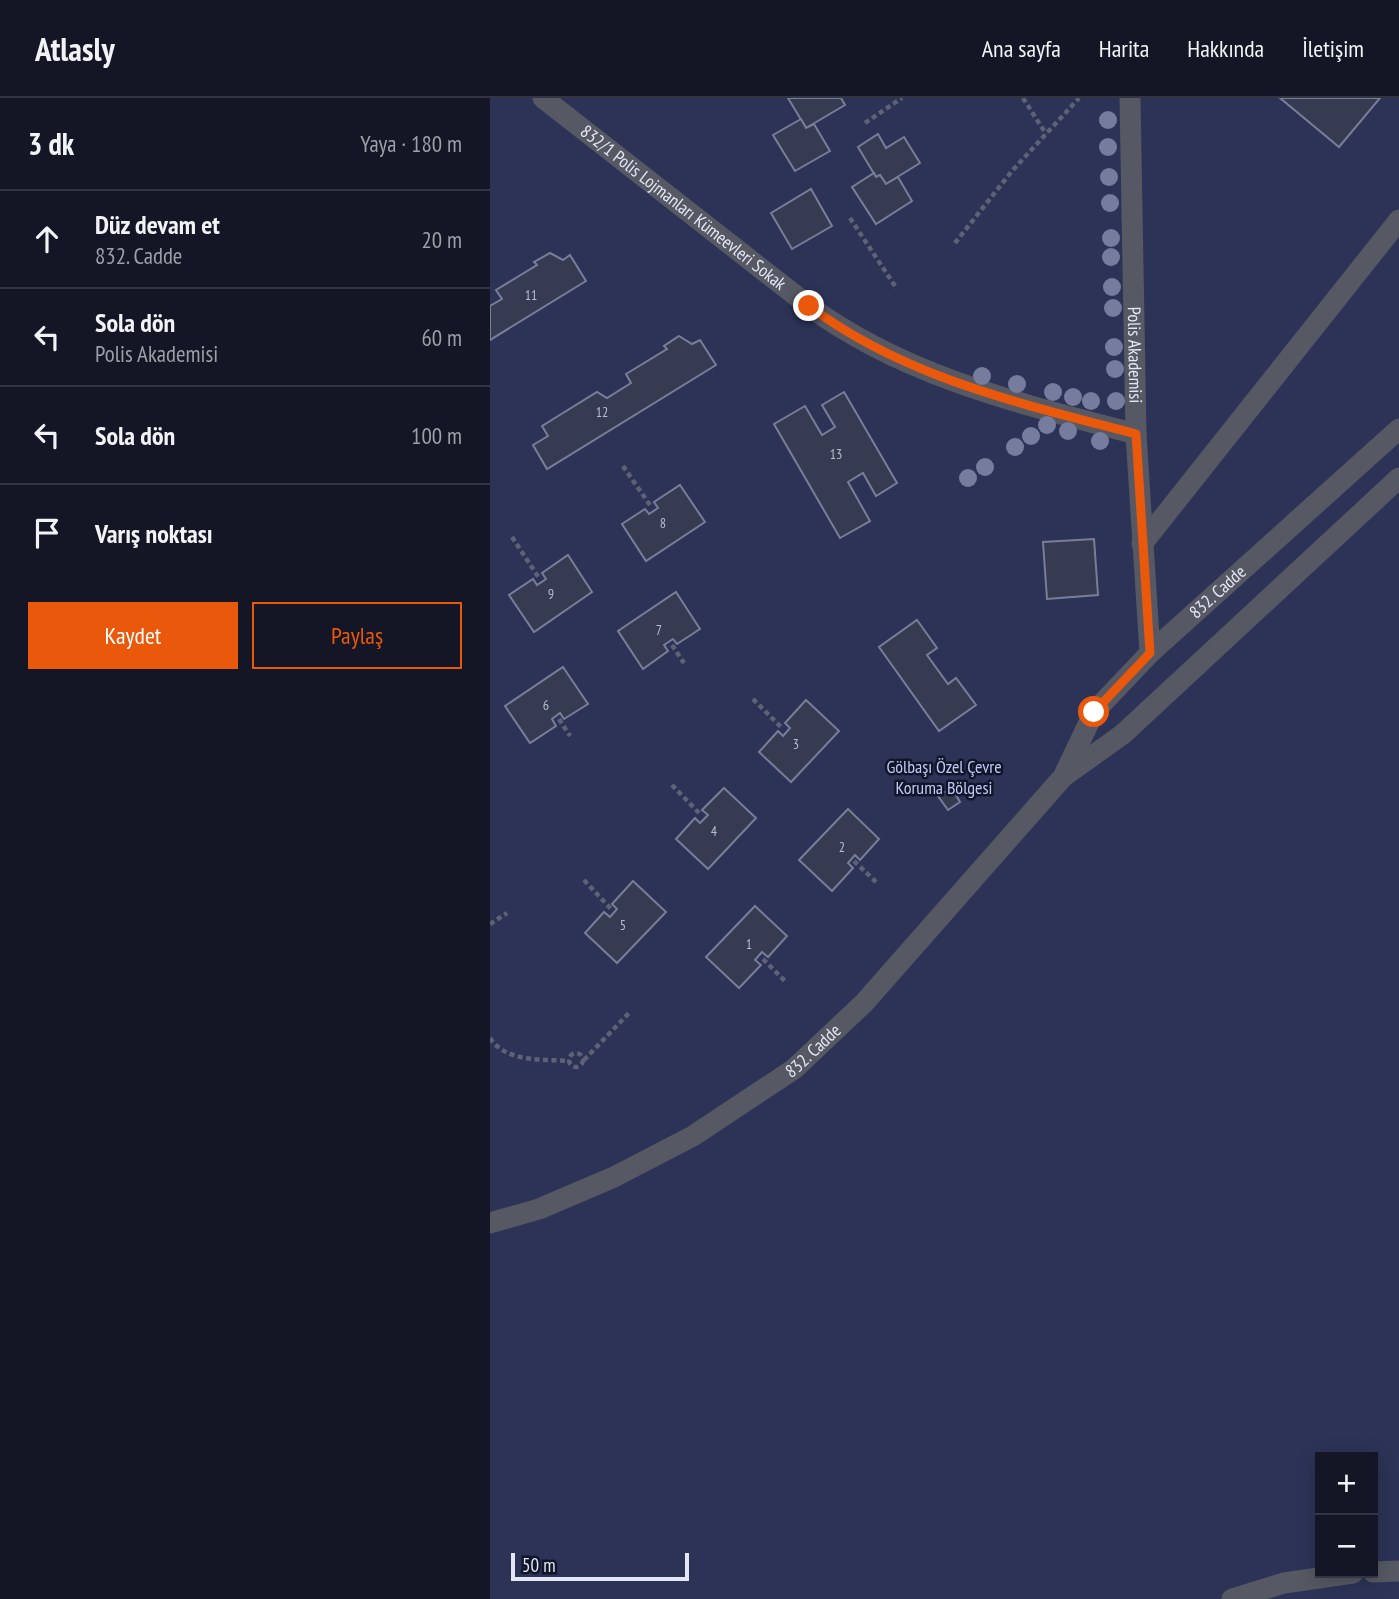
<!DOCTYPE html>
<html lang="tr">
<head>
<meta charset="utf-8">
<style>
	body { margin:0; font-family:"PT Sans Narrow",sans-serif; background:#1d1f2e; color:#f1f3f6 }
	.controls { position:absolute; right:21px; bottom:21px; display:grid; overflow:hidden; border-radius:0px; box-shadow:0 4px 18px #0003 }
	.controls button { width:63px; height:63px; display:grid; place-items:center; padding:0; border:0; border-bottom:2px solid #333543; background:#141626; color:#f1f3f6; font:35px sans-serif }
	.scale { position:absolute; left:21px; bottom:18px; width:178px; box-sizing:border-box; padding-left:7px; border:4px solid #e3e7f5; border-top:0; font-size:19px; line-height:24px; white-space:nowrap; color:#e3e7f5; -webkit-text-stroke:5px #111529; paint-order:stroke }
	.stop { position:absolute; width:21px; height:21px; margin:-16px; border:5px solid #ea580c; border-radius:50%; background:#fff }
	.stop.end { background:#ea580c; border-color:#fff; box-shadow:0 2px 7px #0008 }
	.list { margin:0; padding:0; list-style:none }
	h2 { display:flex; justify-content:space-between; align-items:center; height:91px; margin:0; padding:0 28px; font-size:30px }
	h2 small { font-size:23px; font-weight:400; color:#9d9fa7 }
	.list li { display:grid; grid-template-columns:46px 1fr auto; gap:21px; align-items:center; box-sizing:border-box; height:98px; padding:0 28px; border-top:2px solid #333543 }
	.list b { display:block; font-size:26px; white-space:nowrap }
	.list p { margin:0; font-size:23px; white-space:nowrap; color:#9d9fa7 }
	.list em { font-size:23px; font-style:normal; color:#9d9fa7 }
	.actions { display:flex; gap:14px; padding:21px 28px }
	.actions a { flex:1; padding:16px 0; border:2px solid #ea580c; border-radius:0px; text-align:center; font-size:24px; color:#ea580c }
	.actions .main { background:#ea580c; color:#fff }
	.icon { flex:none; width:38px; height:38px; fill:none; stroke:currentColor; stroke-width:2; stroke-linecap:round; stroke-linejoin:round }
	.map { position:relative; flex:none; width:909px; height:1501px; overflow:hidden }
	header { display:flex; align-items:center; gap:42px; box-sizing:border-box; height:98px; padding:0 35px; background:#141626; border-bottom:2px solid #333543 }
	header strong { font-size:33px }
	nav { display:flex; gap:38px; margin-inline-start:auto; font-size:24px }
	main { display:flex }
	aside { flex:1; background:#141626 }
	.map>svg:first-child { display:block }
	.green { fill:#2c3357; fill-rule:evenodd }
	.building { fill:#363b52; stroke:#787e98; stroke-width:2 }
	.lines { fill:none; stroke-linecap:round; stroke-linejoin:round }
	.path { stroke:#5e6275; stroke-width:4.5; stroke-dasharray:5 3.5; stroke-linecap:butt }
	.minor { stroke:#565963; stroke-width:21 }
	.tree { fill:#757c9d }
	.route { stroke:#ea580c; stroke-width:9 }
	.labels { text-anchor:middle; stroke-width:5; stroke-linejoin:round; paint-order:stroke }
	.number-label { font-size:14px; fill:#b8bccc }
	.street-label { font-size:18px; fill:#e3e7f5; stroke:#111529 }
	.park-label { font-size:18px; fill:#bfc9f4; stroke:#111529 }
</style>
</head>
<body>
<header>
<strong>Atlasly</strong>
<nav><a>Ana sayfa</a><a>Harita</a><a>Hakkında</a><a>İletişim</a></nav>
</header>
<main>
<aside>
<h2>3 dk<small>Yaya · 180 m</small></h2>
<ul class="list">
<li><svg class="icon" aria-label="ahead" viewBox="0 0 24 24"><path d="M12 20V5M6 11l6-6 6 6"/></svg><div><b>Düz devam et</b><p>832. Cadde</p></div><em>20 m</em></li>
<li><svg class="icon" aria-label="left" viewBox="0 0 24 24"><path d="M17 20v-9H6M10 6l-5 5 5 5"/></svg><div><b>Sola dön</b><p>Polis Akademisi</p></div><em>60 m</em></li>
<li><svg class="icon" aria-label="left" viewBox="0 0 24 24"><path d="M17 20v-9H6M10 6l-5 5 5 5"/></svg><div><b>Sola dön</b></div><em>100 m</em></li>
<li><svg class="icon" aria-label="arrive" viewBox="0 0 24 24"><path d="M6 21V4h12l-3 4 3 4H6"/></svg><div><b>Varış noktası</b></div></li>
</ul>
<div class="actions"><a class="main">Kaydet</a><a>Paylaş</a></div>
</aside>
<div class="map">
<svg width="909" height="1501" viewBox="0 0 909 1501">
	<rect width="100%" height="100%" fill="#1a1e33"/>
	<!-- green -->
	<path class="green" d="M0,0H909V1501H0ZM830,1359H883V1475H830Z"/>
	<!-- building -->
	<g class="building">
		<path d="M298,0H351L355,7L316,30Z"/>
		<path d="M790,0H890L849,49Z"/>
		<path d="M311,21L316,30L324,26L340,53L305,73L283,37Z"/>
		<path d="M388,36L396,50L414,39L430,65L396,86L390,77L386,79L368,49Z"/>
		<path d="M384,75L386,79L390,77L396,86L408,79L422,103L386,126L362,89Z"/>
		<path d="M321,91L342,128L302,151L281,115Z"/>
		<path d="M60,155L73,162L80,157L96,183L0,242V208L12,201L6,192L47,167L44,164Z"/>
		<path d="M189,238L202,246L210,242L226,267L57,371L43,347L58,338L52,328L107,294L117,300L141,285L136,276L177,251L174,248Z"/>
		<path d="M354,294L407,385L386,398L373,375L358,384L380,423L350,440L284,326L315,308L332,337L345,329L332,307Z"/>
		<path d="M190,387L215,424L156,463L132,426L155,411L159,416L168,410L164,404Z"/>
		<path d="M604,441L608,497L557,501L553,444Z"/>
		<path d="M78,457L102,494L44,534L19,497L43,481L47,487L56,481L52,475Z"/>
		<path d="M186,494L210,531L187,546L183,541L174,547L178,553L153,571L128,533Z"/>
		<path d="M427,522L447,550L437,557L458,586L466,580L486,607L449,633L389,549Z"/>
		<path d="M73,569L98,606L74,621L70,615L62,621L66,628L40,645L15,608Z"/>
		<path d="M316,602L349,633L301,684L269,654L288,633L293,638L300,630L295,625Z"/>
		<path d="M234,690L266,720L218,771L186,741L205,720L210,725L218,717L212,712Z"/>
		<path d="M462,690L470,704L458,712L448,698Z"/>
		<path d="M358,711L389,741L370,762L365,757L358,765L363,770L342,793L309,762Z"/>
		<path d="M143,783L176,814L127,865L95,835L114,814L120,819L127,811L122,806Z"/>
		<path d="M265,808L297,838L278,859L272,854L265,862L271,867L249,890L216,859Z"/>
	</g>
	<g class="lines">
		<!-- path -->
		<g class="path">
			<path d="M533,0L556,36"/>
			<path d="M375,25L412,0"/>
			<path d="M360,120L407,191"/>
			<path d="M465,145L522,73L589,0"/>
			<path d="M133,368L162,410"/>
			<path d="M22,439L49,480"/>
			<path d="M182,547L194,565"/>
			<path d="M263,601L293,631"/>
			<path d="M69,621L80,638"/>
			<path d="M182,687L211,717"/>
			<path d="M364,763L386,784"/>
			<path d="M94,782L121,811"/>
			<path d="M0,826L17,815"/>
			<path d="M273,861L296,884"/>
			<path d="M0,940C16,965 54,961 79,963"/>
			<circle cx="86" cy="962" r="7"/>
			<path d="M94,962L139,915"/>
		</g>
		<!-- minor -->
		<g class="minor">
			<path id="s1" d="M53,0L319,208C415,279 532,306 646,336"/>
			<path id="s2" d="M640,0L646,336L660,555"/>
			<path d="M652,446L909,122"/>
			<path id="s3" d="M575,675L604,614L660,555L909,331"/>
			<path id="s4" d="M0,1125L49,1111L124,1079L203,1038L304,971L374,905L573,679L633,636L909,380"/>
			<path d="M883,1474L909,1473"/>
			<path d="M742,1501L794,1485L863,1475"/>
		</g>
	</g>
	<!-- trees -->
	<g class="tree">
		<circle cx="618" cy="22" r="9"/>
		<circle cx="618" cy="49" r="9"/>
		<circle cx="619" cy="79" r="9"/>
		<circle cx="620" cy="105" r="9"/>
		<circle cx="621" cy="140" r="9"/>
		<circle cx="621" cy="159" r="9"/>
		<circle cx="622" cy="189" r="9"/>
		<circle cx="623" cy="210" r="9"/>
		<circle cx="624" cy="249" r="9"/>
		<circle cx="625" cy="271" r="9"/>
		<circle cx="492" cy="278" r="9"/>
		<circle cx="527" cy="286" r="9"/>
		<circle cx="563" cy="294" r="9"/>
		<circle cx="583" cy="299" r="9"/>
		<circle cx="601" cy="303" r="9"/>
		<circle cx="626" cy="303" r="9"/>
		<circle cx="557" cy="327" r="9"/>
		<circle cx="578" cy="333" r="9"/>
		<circle cx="541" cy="338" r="9"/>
		<circle cx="610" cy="343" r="9"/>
		<circle cx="525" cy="349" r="9"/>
		<circle cx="495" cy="369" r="9"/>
		<circle cx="478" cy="380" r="9"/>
	</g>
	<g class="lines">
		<!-- route -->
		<path class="route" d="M319,208C415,280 533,306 646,336L660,555L604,614"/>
	</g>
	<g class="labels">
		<!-- number labels -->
		<g class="number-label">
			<text x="41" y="202">11</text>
			<text x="112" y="319">12</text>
			<text x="346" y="361">13</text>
			<text x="173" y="430">8</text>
			<text x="61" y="501">9</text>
			<text x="169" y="537">7</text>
			<text x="56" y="612">6</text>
			<text x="306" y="651">3</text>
			<text x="224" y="738">4</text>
			<text x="352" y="754">2</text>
			<text x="133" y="832">5</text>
			<text x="259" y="851">1</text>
		</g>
		<!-- street labels -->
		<g class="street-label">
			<text dy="6" stroke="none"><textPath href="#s1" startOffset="178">832/1 Polis Lojmanları Kümeevleri Sokak</textPath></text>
			<text dy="6" stroke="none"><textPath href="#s2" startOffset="257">Polis Akademisi</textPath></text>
			<text dy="6" stroke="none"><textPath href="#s3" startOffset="240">832. Cadde</textPath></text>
			<text dy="6" stroke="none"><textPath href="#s4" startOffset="369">832. Cadde</textPath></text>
		</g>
		<!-- park labels -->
		<g class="park-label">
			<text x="454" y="675">Gölbaşı Özel Çevre<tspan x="454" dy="21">Koruma Bölgesi</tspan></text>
		</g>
	</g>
</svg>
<div class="controls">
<button>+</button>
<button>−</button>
</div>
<div class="scale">50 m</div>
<div class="stop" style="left:604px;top:614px"></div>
<div class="stop end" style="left:319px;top:208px"></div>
</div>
</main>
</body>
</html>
